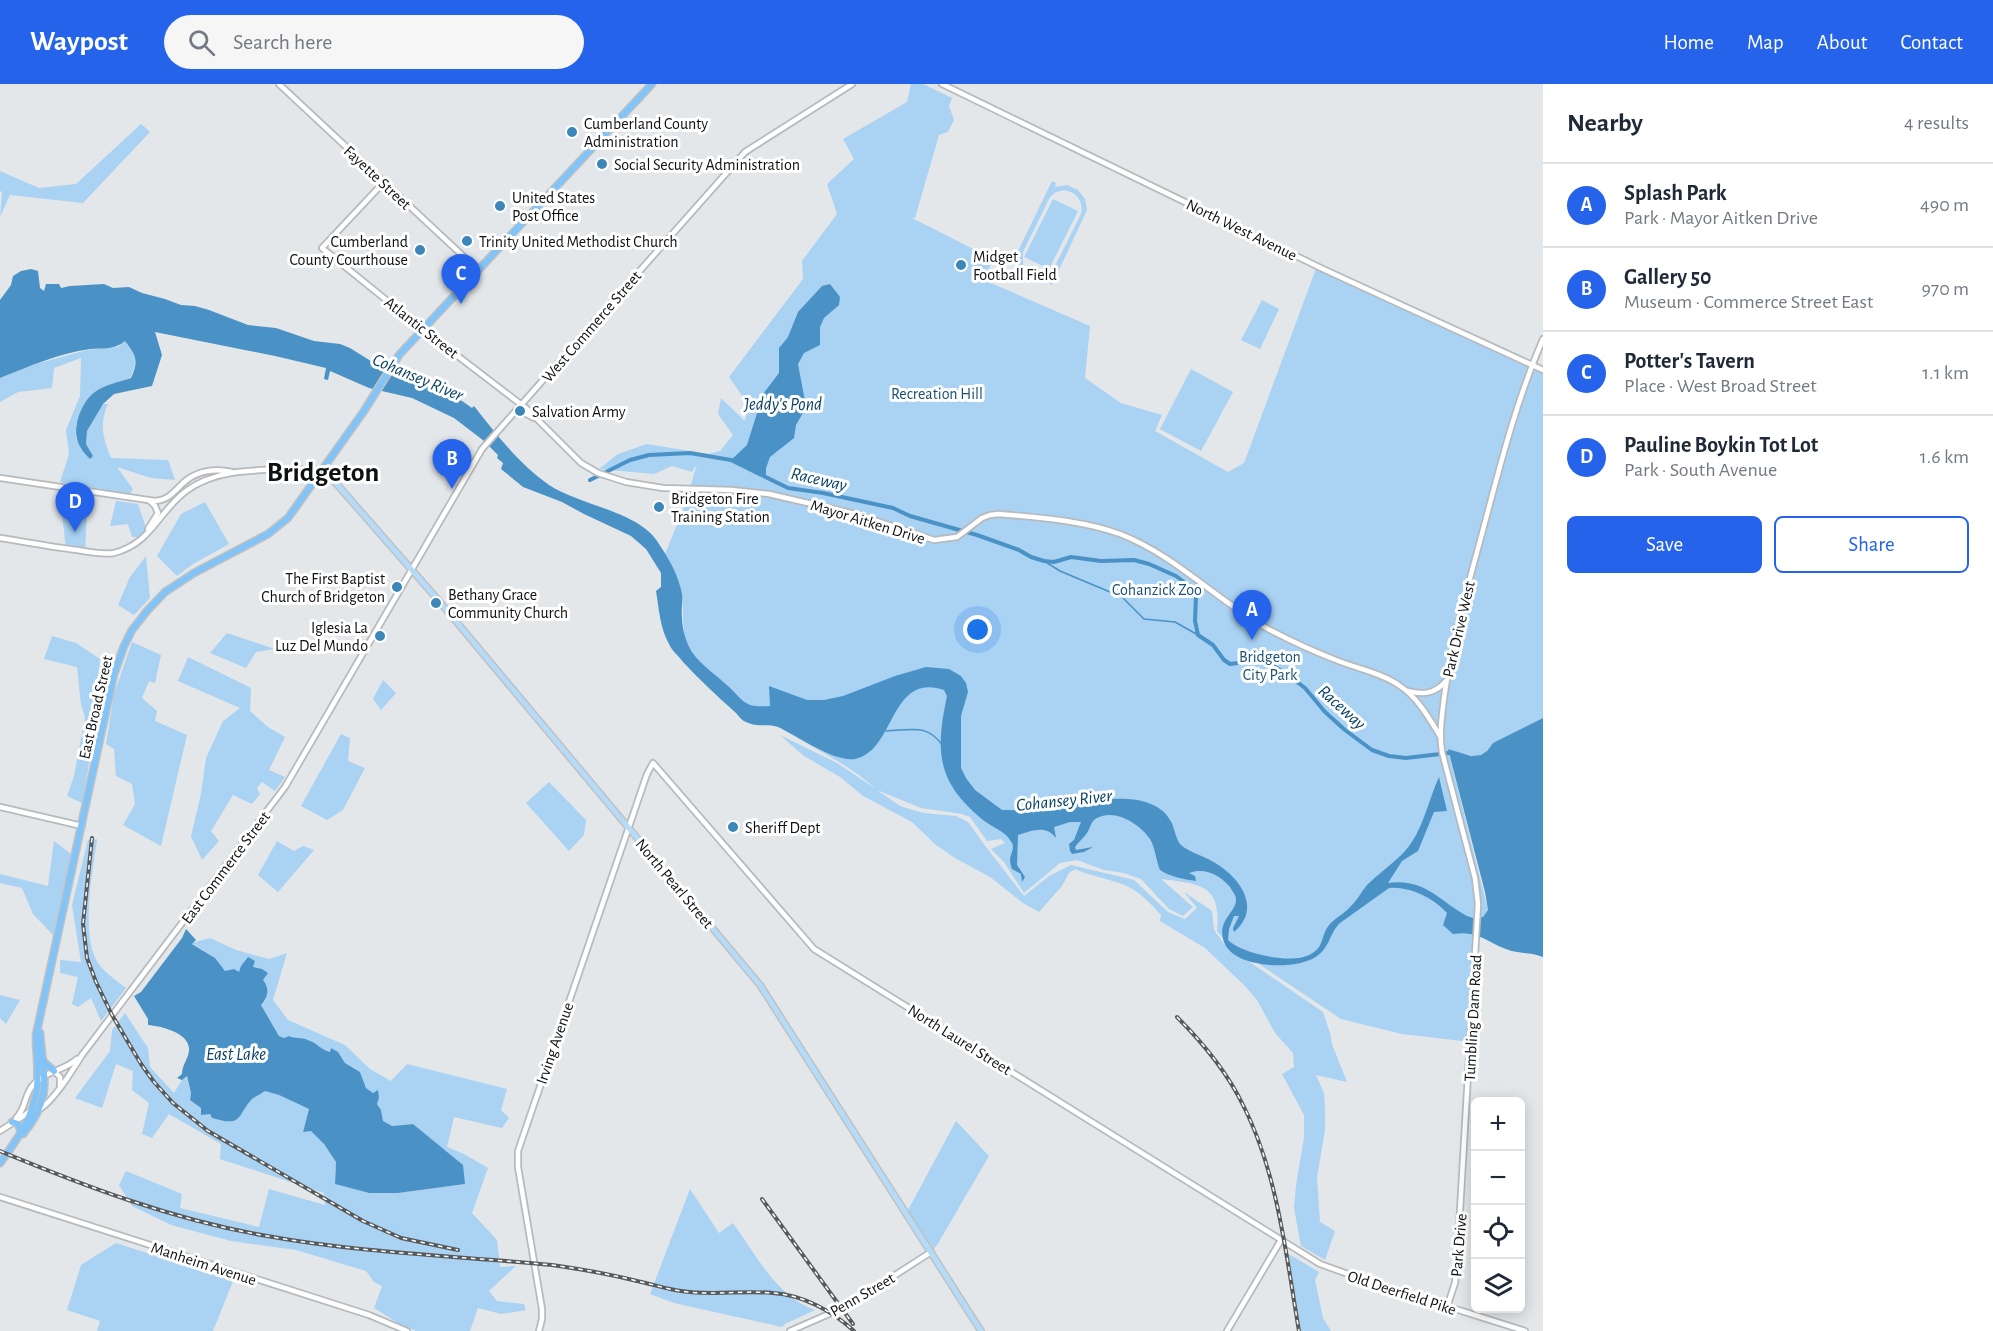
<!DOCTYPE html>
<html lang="en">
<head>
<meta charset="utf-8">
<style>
	body { margin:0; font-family:"Alegreya Sans",sans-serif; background:#f6f6f7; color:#1f2937 }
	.controls { position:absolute; right:18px; bottom:18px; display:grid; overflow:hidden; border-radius:9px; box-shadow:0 3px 15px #0003 }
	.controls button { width:54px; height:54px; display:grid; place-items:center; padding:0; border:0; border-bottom:2px solid #e0e1e3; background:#fff; color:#1f2937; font:30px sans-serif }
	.you { position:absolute; left:978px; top:546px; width:21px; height:21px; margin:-15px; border:4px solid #fff; border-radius:50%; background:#1a73e8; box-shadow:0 0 0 9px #1a73e833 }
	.badge { display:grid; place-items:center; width:39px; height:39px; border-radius:50%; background:#2563eb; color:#fff; font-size:20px; font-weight:700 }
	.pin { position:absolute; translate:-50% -50px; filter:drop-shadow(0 2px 3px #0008) }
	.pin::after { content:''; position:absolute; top:32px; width:21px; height:18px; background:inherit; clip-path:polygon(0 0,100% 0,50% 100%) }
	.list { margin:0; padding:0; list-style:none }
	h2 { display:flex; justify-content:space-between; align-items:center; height:78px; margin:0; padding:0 24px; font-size:26px }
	h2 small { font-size:20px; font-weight:400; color:#747a83 }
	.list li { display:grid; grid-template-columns:39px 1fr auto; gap:18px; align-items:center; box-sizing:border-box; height:84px; padding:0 24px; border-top:2px solid #e0e1e3 }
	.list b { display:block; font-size:22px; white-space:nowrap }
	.list p { margin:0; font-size:20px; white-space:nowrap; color:#747a83 }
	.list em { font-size:20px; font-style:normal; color:#747a83 }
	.actions { display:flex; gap:12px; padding:18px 24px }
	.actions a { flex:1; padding:14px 0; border:2px solid #2563eb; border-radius:9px; text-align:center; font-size:21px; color:#2563eb }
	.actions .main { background:#2563eb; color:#fff }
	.icon { flex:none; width:33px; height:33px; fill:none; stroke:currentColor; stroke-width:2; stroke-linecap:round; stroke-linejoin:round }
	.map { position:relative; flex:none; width:1543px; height:1247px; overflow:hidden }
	header { display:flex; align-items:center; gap:36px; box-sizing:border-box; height:84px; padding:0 30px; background:#2563eb; color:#fff }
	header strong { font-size:28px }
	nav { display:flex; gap:33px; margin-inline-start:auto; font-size:21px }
	.search { width:420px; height:54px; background:#f6f6f7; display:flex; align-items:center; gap:15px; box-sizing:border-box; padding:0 21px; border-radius:33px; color:#747a83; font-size:22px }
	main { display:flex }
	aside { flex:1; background:#fff }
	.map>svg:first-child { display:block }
	.green { fill:#a9d2f3; fill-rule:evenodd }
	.water { fill:#4a92c6 }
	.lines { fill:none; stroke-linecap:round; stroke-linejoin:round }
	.stream { stroke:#4a92c6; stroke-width:1.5 }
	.canal { stroke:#4a92c6; stroke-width:4 }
	.secondary-casing { stroke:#b7babd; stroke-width:8 }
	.primary-casing { stroke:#c1c1c1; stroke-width:8 }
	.highway-casing { stroke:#c1c1c1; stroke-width:9 }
	.secondary { stroke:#fff; stroke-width:4.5 }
	.primary { stroke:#b4dcfa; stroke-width:5 }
	.highway { stroke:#82c4f7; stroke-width:6 }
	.rail-casing { stroke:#57595b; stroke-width:4 }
	.rail { stroke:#fff; stroke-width:1.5; stroke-dasharray:4.5; stroke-linecap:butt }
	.poi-dot { fill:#3c86ba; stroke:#fff; stroke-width:2 }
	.labels { text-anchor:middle; stroke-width:6; stroke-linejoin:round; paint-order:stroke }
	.poi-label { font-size:16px; fill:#0f1011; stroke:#fff; text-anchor:start }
	.street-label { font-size:16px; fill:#0f1011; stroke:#fff }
	.park-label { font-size:16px; fill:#1b5074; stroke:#fff }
	.water-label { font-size:18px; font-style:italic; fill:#084265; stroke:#fff }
	.town-label { font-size:28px; font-weight:bold; fill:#0f1011; stroke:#fff }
</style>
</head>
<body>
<header>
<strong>Waypost</strong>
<div class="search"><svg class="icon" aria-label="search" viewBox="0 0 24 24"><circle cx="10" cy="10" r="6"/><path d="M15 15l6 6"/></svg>Search here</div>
<nav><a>Home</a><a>Map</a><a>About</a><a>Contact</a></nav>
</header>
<main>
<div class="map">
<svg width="1543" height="1247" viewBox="0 0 1543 1247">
	<rect width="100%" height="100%" fill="#e3e7ea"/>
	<!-- green -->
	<g class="green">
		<path d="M911,0H923L952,14L949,22L954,36L948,48L939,51L915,134L910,133L993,175L984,196L1090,242L1085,294L1121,319L1162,331L1155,347L1228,388L1244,379L1317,182L1543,286V634L1490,662C1482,679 1461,669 1448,665L1488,826L1482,852L1478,851L1471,958L1402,950L1341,935L1226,858L1217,847C1222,799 1198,800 1161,795L1193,823L1183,832L1169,825L1141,795L1124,789L1104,786L1077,776L1060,779L1024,809L1004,778L991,765L1005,759L1001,755L987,757L970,733L962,730L921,724L877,706L900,722L923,729L956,732L968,738L986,763L1024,812L1049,792L1071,781L1134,796L1168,828L1185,835L1197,824L1184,808L1212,827L1214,846L1225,861L1323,928L1330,949L1332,960L1347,998L1316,991L1324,1009L1325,1023V1046L1317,1093L1320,1138L1335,1147L1325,1176L1301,1162L1294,1124L1296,1101L1304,1054V1031L1282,990L1294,983L1293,969L1275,949L1257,916L1246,903L1205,864L1160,837L1161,831C1151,820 1142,810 1129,803C1113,795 1092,793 1075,785L1069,789L1062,802L1039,828L1023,819L990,793L955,774L936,761L912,738L863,712L840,693L804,672L780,651L837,679L876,705C846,678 810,663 776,641C765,634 753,625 743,617C737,612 732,606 726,601C713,589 700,581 691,566C679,545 685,533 682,512C681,497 672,483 665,470L685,421L697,380L692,388L672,382L654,390L599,385L618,370L647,360L708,370L720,367L733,351L718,330L721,314L745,337L748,320L729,293L803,195L802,177L837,130L827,100L854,75L843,55L907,18Z"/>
		<path d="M141,40L150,48L83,119L10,111L0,133L2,108L0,107V87L39,104L76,100Z"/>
		<path d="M1052,97L1056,99L1055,103L1067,101L1078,106L1085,115L1087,126L1052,201L1048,198V195C1028,201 1012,185 1019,165ZM1064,106C1077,108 1084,118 1081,130L1053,186L1045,191H1034L1023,182V168L1050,113L1056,108Z"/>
		<path d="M1053,115L1078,127L1049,185L1024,173Z"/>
		<path d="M1262,216L1279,225L1260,265L1241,256Z"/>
		<path d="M126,256C135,273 139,276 130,294L98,306L76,340V354L81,365L93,372L86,360L87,346L103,320H108C99,340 103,354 111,374L168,376L175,396L151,394L117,383L133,405L130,410L60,398L69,370L66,346L80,312L81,274L54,284L52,304L18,308L0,318V294L36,280L87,266L118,263Z"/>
		<path d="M1191,285L1233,308L1201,367L1160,345Z"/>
		<path d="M116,417L138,420L146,444L141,453H132L128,440L110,442Z"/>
		<path d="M205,418L229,460L193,480L177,492L157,472L181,430Z"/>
		<path d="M62,430L87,432L85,467L66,465Z"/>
		<path d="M146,472L150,514L134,531L118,521L130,493Z"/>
		<path d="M227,549L275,565L256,568L246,584L210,569Z"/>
		<path d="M52,552L76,559L100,575L95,647L82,719L67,712L74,692L85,633L81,621L77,583L44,575Z"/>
		<path d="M132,558L161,571L155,599L149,597L142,614L157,627L155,637L187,651L161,762L123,741L135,720L132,700L116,692L114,665L106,660L114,610Z"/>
		<path d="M188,573L251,604L250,627L268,643L285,653L269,686L285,693L275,707L262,698L257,704L260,710L252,720L233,711L211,747L219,757L202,776L191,752L201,710L206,674L223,637L240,624L178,597Z"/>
		<path d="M383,596L396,609L381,626L373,615Z"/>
		<path d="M341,650L350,654L348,677L365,684L343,726L327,736L301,722Z"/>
		<path d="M549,698L586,736L584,751L569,767L526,719Z"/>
		<path d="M97,755C93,787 80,851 98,879C104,888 117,897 126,904L101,937L91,914L78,923L72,920L78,893L60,889V876L81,878L72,821L88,756Z"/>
		<path d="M54,757L71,770L53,851L33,830L22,804L0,799V790L48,802Z"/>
		<path d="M277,757L294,767L303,762L314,766L278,808L258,791Z"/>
		<path d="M210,854L236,866L269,875L287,869L273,916L288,936L345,961L370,985L391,997L407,980L507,1005L501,1026L509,1034L502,1044L454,1033L447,1063L464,1070L488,1084L472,1129L497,1156L500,1183L516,1182L489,1207L497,1217L524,1220L526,1226L501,1230L478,1224L470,1247H416L398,1239L374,1224L382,1202L374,1198L366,1187L296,1166L231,1157L171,1141L132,1122L119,1101L126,1087L182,1110L180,1124L259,1143L269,1105L325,1121L324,1109L220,1075L221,1060L169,1030L152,1054L142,1050L149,1019L132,1006L133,987L116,980L102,1024L75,1014L110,967L112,946L125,929L148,964L150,983L174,1009L182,996L187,992L191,1009L190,1016L210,1030L212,1034C240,1042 237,1033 252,1015C256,1012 261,1010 265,1007L279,1011L309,1025L303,1048L311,1046L324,1060L336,1078L335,1100L369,1109H398L465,1100L427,1053L413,1040L391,1042L383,1037L381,1026L377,1020L379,1014L377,1007L373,1009L366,1004L360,988L345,979L338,968L331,965L330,969C320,966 317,960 309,956C302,953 295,955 289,952L284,954L279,952L261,921L266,915L239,889L225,887L220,883L215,874L192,859Z"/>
		<path d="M0,911L20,916L6,940L0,934Z"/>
		<path d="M956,1037L989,1072L937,1161L931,1168L907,1128Z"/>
		<path d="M690,1105L719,1149L733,1139C756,1171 777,1213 815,1226L785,1240L782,1243L674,1219L650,1210Z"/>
		<path d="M116,1159L233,1197L213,1247H97L100,1237L67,1226L81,1181Z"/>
		<path d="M1287,1169L1319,1188L1315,1196L1323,1234L1331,1247H1301Z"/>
	</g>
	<!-- water -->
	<g class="water">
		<path d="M31,185L38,187L40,204L44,207L46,200H59L61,204L70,202L104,200L113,204L129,203L142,209L165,215L181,221L195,222L209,226L248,241L276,244L314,257L340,260L350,264L382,284L462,317L472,324L474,322C497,351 519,380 549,401C579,421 637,427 657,457C668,473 679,492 682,510C683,518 681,526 682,533C682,545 686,558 692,568C702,582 715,590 728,602C745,618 744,624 770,622L769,602L807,616H824L843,612L895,592L926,583L949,585L961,592L966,599L968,608L961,632V684L966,694L975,706L1002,726L1054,727C1062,722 1069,726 1078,723L1071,717C1082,719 1090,719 1097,710L1103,716C1124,713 1158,714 1170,736C1175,743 1175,755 1181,761C1189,768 1201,771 1210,776C1237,790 1264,822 1234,848L1233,844L1239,832H1234L1229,845L1228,856C1242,870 1293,881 1311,870C1325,862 1320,853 1329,841C1335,834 1344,830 1350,823C1357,817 1361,808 1367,801C1379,789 1393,780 1405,767C1423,747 1428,717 1439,693L1447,727L1434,728L1418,767L1402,777L1388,799C1425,794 1439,817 1467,832L1473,834L1483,833L1488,826L1485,808L1448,665L1471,672L1481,671L1487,667L1493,659L1543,634V873C1531,868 1517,870 1506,865C1485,857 1477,846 1453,850L1443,841L1447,829C1434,814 1409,802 1389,804L1340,839C1329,850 1330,863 1317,872C1297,887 1234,885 1224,858C1216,836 1237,828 1236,815C1236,811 1232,807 1230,803C1220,791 1205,783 1189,789L1195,792L1196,797C1183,795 1171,793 1160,786C1156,776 1155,763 1150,755C1140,740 1115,724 1097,734C1090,738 1091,743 1087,749C1084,754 1078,758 1075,763L1076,766L1093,763L1084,768L1072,770L1070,767L1069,760L1074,756L1081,738H1070L1054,743L1056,754C1046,740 1031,747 1018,751L1017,781L1025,793L1022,798L1021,790L1012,785C1011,782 1010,779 1010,776C1010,770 1015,765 1012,759C1006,747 993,744 983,736C937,698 935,669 947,612L944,606C889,588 896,667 855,675C835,678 802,655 784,646C769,637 761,645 746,638C741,636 739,632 736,629C717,612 700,596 683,578C679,572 672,567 669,560C660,544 659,525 656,507L661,503V489L646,465L631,452L584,430L562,418L523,403L501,385L503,379L497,374L498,371L484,357L454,334L412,314L369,304L330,287L328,296L324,295L326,284L275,272L155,248L162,271L152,302L114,310L103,320L87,347L86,360L93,372L90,375C84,369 79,363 77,355C73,340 83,316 95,308C104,301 119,298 131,294C139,277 136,271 125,257C114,266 104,264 90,265C59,269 28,283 0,294V216L11,201L13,192L21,187Z"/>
		<path d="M830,200L840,213L839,221L824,234L820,243V261L804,269L798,280L805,317L804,327L796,341L794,354L770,373L766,384V394L731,376L747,361L763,310L779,289V264L788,253L798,228L822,202Z"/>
		<path d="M186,845L196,856L192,860L215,874L225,887L234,885L239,888L241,882L248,873L255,877L253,883L262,885L268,889L263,896C270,905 268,913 261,921L279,952L284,954L289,952C295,955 302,953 308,956C317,959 321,966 330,968L331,964L338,968L345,979L360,988L366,1004L373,1009L378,1006L379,1014L377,1020L381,1026L383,1037L392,1042L413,1040L463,1081L465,1100L398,1109H369L335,1100L336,1078L324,1060L311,1047L303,1048L309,1025L279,1011L265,1007C261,1010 256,1012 252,1015C236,1033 243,1043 212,1034L210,1030L201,1031V1024L190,1016L191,1009L187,992L182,996L177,994L182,990C182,981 188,975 189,967C191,949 161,942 148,941V935L134,912L141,908L182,854Z"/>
	</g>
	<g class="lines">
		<!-- stream -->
		<g class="stream">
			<path d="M1044,477L1060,487L1122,513L1144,535L1175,538L1198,551"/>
			<path d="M886,647C911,646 927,639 943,662"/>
		</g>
		<!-- canal -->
		<path class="canal" d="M590,396L630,376L649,371L690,369L731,376L788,404L823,409L893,424L910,432L977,451L1019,466L1031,473L1044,477L1054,478L1071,473L1101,477L1134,476L1149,480L1176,492L1192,504L1196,513L1195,537L1198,551L1213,561L1224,576L1230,580L1254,577L1272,581L1288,591L1305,604L1325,628L1345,646L1372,666L1389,672L1406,674L1449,669"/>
		<!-- secondary casing -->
		<g class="secondary-casing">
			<g id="secondary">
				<path d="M279,0L478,186"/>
				<path d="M942,0L1323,185L1543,286"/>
				<path d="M384,98L322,164L416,240L527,325L581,379L598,389L626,398L663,404L731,406L769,410L855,430L934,456L957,453L982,434L990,431L999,430C1040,434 1081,436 1120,450C1177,472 1218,518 1270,546C1293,558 1317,569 1341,578C1360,585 1383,590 1400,602C1418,614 1429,634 1440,652"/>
				<path d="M521,322L523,328L534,334"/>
				<path d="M0,394L155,417C168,416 173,409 182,400C196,387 213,384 232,388"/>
				<path d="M148,445L158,429L155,422L150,417"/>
				<path d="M0,454C26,458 52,463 77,466C89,468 103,471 114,469C152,459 158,428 186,407C221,381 270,387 311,385L322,387"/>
				<path d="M1407,607C1423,611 1435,610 1446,597"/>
				<path d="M0,723L82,742"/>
				<path d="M54,987L60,993V1002"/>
				<path d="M40,1025C55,1015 72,987 82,971L285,703L482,365L745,68L852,0"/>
				<path d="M16,1034C26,1025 24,1011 33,1001C45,987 64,987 77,975"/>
				<path d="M0,1047L31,1027"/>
				<path d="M0,1113L369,1231L407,1247"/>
				<path d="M1447,1223L1455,1199L1457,1178L1478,820L1475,794L1442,668C1439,650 1442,632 1444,614C1451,564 1464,516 1477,468C1497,395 1513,324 1543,255"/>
				<path d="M539,1247L542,1235V1225L518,1083V1067L647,690L653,679L814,865L1320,1180L1373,1199L1525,1247"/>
				<path d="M790,1247L838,1226L858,1215L931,1168"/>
				<path d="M1227,1247L1281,1156"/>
			</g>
		</g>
		<!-- primary casing -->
		<g class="primary-casing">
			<path id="primary" d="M322,387L334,397L439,517L760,901L981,1247"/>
		</g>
		<!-- highway casing -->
		<g class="highway-casing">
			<g id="highway">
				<path d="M44,978L54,987"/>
				<path d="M12,1038L18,1040L21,1047"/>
				<path d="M23,1050C54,1013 43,992 40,949"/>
				<path d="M0,1079C17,1056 34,1032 37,1003C39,986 36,968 36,951L114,590L124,562L132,546L147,527L165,508L194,489L268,450L288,434L364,327L399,271L652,0"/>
			</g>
		</g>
		<!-- secondary -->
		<use href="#secondary" class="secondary"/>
		<!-- primary -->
		<use href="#primary" class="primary"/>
		<!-- highway -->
		<use href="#highway" class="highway"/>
		<!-- rail casing -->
		<g class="rail-casing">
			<g id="rail">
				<path d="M92,754L83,840L87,874L96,898L112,931L141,980L154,998L173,1019L208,1047L363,1137L401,1154L458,1166"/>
				<path d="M1177,933C1203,959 1227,988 1243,1021C1278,1090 1286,1171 1299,1247"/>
				<path d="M0,1067C87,1103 174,1136 267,1152C361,1169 457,1172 552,1181C580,1185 609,1190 637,1197C652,1200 666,1205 681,1207C712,1212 742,1206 773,1209C803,1211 832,1227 854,1247"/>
				<path d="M762,1115L853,1240"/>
			</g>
		</g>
		<!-- rail -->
		<use href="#rail" class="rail"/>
	</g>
	<!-- markers -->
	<g class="poi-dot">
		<circle cx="572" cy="48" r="6"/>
		<circle cx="602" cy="80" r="6"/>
		<circle cx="500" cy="122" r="6"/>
		<circle cx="467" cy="157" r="6"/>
		<circle cx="420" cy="166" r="6"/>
		<circle cx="961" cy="181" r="6"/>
		<circle cx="520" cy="327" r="6"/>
		<circle cx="659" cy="423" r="6"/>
		<circle cx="397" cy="503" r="6"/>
		<circle cx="436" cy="519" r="6"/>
		<circle cx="380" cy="552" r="6"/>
		<circle cx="733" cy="743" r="6"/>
	</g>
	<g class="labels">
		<!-- poi labels -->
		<g class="poi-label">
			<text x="584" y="45">Cumberland County<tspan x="584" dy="18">Administration</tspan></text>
			<text x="614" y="86">Social Security Administration</text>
			<text x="512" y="119">United States<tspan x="512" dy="18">Post Office</tspan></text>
			<text x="408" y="163" text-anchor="end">Cumberland<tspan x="408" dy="18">County Courthouse</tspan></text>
			<text x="479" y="163">Trinity United Methodist Church</text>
			<text x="973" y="178">Midget<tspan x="973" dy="18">Football Field</tspan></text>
			<text x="532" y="333">Salvation Army</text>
			<text x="671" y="420">Bridgeton Fire<tspan x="671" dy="18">Training Station</tspan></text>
			<text x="385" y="500" text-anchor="end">The First Baptist<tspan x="385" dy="18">Church of Bridgeton</tspan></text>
			<text x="448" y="516">Bethany Grace<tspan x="448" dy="18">Community Church</tspan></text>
			<text x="368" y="549" text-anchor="end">Iglesia La<tspan x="368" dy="18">Luz Del Mundo</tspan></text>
			<text x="745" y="749">Sheriff Dept</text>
		</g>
		<!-- street labels -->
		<g class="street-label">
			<text transform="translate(378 93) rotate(43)" y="6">Fayette Street</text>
			<text transform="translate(1242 145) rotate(26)" y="6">North West Avenue</text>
			<text transform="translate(591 242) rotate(-49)" y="6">West Commerce Street</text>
			<text transform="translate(422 243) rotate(38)" y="6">Atlantic Street</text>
			<text transform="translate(868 437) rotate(17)" y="6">Mayor Aitken Drive</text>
			<text transform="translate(1458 545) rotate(-77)" y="6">Park Drive West</text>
			<text transform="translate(95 623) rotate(-77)" y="6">East Broad Street</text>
			<text transform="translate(225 783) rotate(-53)" y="6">East Commerce Street</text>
			<text transform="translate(675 799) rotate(50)" y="6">North Pearl Street</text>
			<text transform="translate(1472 934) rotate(-87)" y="6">Tumbling Dam Road</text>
			<text transform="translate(960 955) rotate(32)" y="6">North Laurel Street</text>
			<text transform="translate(554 959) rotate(-71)" y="6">Irving Avenue</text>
			<text transform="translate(1458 1161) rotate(-85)" y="6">Park Drive</text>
			<text transform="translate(204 1179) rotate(18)" y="6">Manheim Avenue</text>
			<text transform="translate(1402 1208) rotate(18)" y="6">Old Deerfield Pike</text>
			<text transform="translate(862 1210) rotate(-30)" y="6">Penn Street</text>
		</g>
		<!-- park labels -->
		<g class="park-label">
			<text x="937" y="315">Recreation Hill</text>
			<text x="1157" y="511">Cohanzick Zoo</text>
			<text x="1270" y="578">Bridgeton<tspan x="1270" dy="18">City Park</tspan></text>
		</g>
		<!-- water labels -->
		<g class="water-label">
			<text transform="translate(418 293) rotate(23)" y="6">Cohansey River</text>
			<text x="783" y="326">Jeddy's Pond</text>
			<text transform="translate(819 395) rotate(13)" y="6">Raceway</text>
			<text transform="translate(1342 623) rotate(42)" y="6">Raceway</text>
			<text transform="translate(1064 716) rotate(-6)" y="6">Cohansey River</text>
			<text x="236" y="976">East Lake</text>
		</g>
		<!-- town labels -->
		<g class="town-label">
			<text x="323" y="397">Bridgeton</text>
		</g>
	</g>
</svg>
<div class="controls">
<button>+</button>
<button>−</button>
<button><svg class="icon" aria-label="locate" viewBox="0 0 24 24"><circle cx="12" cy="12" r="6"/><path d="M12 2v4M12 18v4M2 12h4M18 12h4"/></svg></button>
<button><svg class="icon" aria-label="layers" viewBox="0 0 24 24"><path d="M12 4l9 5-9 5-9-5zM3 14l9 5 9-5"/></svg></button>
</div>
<div class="you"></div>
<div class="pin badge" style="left:1252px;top:556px">A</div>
<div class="pin badge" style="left:452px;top:405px">B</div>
<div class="pin badge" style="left:461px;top:220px">C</div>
<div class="pin badge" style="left:75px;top:448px">D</div>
</div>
<aside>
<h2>Nearby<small>4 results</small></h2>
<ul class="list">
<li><span class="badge">A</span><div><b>Splash Park</b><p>Park · Mayor Aitken Drive</p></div><em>490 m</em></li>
<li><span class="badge">B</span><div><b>Gallery 50</b><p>Museum · Commerce Street East</p></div><em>970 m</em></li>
<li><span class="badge">C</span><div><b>Potter's Tavern</b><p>Place · West Broad Street</p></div><em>1.1 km</em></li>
<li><span class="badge">D</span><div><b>Pauline Boykin Tot Lot</b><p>Park · South Avenue</p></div><em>1.6 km</em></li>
</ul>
<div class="actions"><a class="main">Save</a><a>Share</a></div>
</aside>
</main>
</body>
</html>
